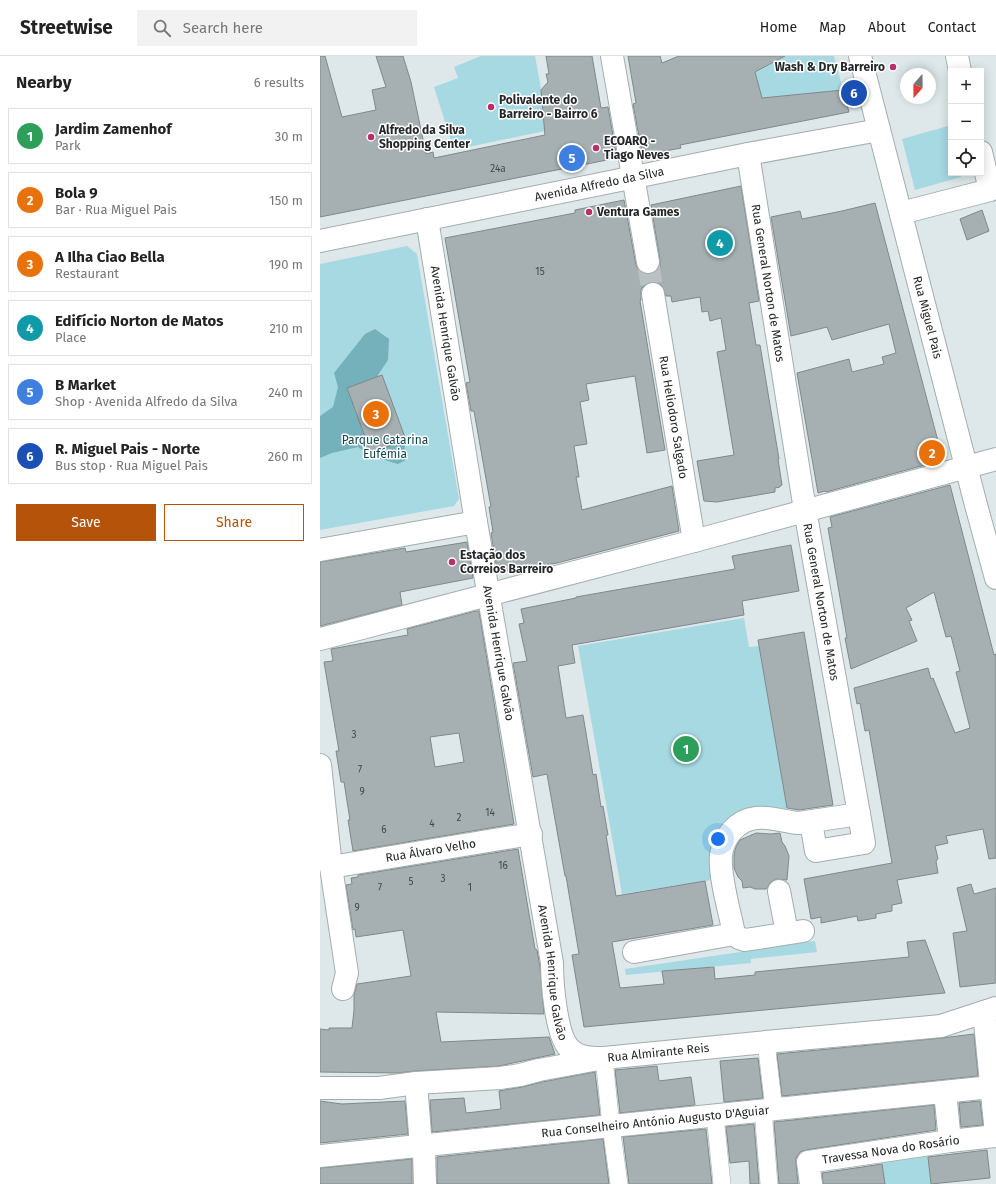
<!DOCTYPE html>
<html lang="en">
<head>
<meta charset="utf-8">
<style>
	body { margin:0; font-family:"Fira Sans",sans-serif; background:#f2f2f2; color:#222 }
	.controls { position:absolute; right:12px; top:12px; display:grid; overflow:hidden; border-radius:0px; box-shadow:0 2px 10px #0003 }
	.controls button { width:36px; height:36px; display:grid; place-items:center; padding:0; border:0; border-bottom:1px solid #e0e0e0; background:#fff; color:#222; font:20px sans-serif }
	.compass { position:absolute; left:580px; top:12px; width:36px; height:36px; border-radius:50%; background:#fff; box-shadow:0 2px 10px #0003; rotate:200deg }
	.you { position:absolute; left:398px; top:783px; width:14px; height:14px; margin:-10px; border:3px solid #fff; border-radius:50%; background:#1a73e8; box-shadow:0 0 0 6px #1a73e833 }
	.badge { display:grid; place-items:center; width:26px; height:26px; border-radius:50%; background:#b45309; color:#fff; font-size:13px; font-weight:700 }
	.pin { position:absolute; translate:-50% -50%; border:2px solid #fff; box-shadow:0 1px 4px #0006 }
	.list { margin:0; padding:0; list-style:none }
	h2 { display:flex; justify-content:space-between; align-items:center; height:52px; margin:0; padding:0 16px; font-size:17px }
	h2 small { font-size:13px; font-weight:400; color:#767676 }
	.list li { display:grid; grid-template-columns:26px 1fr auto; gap:12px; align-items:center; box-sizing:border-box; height:56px; margin:0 8px 8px; padding:0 8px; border:1px solid #e0e0e0; border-radius:0px }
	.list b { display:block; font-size:15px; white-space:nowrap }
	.list p { margin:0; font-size:13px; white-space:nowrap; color:#767676 }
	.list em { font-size:13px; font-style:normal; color:#767676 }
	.actions { display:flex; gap:8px; padding:12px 16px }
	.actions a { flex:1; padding:9px 0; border:1px solid #b45309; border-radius:0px; text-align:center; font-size:14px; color:#b45309 }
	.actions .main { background:#b45309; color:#fff }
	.icon { flex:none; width:22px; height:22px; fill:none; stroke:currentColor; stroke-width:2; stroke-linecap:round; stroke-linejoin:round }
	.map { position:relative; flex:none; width:676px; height:1128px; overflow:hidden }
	header { display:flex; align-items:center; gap:24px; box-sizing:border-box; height:56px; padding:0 20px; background:#fff; border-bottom:1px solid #e0e0e0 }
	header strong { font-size:19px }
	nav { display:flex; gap:22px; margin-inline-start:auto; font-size:14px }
	.search { width:280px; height:36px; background:#f2f2f2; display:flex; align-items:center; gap:10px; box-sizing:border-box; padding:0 14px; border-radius:0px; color:#767676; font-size:15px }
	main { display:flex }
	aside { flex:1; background:#fff }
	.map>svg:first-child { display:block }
	.green { fill:#a6d9e2 }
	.water { fill:#75b1bb }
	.building { fill:#a6b0b2; stroke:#7f888a; fill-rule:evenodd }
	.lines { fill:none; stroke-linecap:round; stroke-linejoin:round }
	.minor-tunnel { stroke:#b9c1c3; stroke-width:22; stroke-dasharray:22 11; stroke-linecap:butt }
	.pedestrian-casing { stroke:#a3adaf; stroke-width:18 }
	.minor-casing { stroke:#a3adaf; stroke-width:24 }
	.tertiary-casing { stroke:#a3adaf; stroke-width:24 }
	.pedestrian { stroke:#fff; stroke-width:17 }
	.minor { stroke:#fff; stroke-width:22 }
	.tertiary { stroke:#fff; stroke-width:22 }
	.poi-dot { fill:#b92f6c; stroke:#fff; stroke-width:1.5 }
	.labels { text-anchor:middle; stroke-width:3; stroke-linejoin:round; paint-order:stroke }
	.number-label { font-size:10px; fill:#44494a }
	.poi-label { font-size:12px; font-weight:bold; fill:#232728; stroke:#fff; text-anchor:start }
	.street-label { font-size:12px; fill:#232728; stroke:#fff }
	.park-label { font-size:12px; fill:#0f474e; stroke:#fff }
</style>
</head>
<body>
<header>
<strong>Streetwise</strong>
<div class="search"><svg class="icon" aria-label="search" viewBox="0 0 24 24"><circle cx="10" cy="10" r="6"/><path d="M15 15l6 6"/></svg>Search here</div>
<nav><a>Home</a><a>Map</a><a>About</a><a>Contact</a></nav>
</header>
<main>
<aside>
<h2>Nearby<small>6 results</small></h2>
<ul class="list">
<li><span class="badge" style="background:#2e9e5b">1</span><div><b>Jardim Zamenhof</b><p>Park</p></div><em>30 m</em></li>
<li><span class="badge" style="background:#e8710a">2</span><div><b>Bola 9</b><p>Bar · Rua Miguel Pais</p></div><em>150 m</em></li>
<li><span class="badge" style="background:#e8710a">3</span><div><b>A Ilha Ciao Bella</b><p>Restaurant</p></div><em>190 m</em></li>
<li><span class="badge" style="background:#0f9aa8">4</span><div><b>Edifício Norton de Matos</b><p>Place</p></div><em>210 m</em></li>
<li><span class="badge" style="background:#3f7fe0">5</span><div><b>B Market</b><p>Shop · Avenida Alfredo da Silva</p></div><em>240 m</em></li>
<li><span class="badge" style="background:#1a4fb4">6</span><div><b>R. Miguel Pais - Norte</b><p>Bus stop · Rua Miguel Pais</p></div><em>260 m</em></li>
</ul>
<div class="actions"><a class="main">Save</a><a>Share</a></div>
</aside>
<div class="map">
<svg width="676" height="1128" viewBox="0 0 676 1128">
	<rect width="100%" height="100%" fill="#dee8ea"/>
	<!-- green -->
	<g class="green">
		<path d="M161,0H215L222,38L225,75L134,94L114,31L138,22L134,11Z"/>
		<path d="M465,0H514L523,34L442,43L435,17Z"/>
		<path d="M628,70L631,81V117H640L641,121L595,134L582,83Z"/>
		<path d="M87,190L97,198L139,443L134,450L0,474V208Z"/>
		<path d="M424,562L429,591L439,590L467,753L445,751L432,752L393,785L390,797V810L392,824L302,838L258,590Z"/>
		<path d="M495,885L497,896L431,903V907L306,919L305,913Z"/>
		<path d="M607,1094L611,1128H565L561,1101Z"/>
	</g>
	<!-- water -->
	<path class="water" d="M55,273L69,283L68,304L58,319L55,333L84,383L86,404L78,408L51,400L38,391L12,397L0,402V360L13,351L18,331L14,317L45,278Z"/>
	<!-- building -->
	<g class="building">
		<path d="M0,0H5L22,61L56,54L52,34L66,31L56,0H83L91,26L106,98L113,96L114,102L225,79L221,34L228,26L226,18H229L226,0H272L281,52L288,51L297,102L0,161Z"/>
		<path d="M308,0H340L342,7L359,0H465L435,16L442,42L523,34L529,56L360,89L361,92L324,99V96L322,97L313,48L316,47Z"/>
		<path d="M421,130L439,245L429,247L436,289H440L459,403H458L462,429L460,430V431L455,432V436L397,446L384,445L377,405L414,399L397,296L406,294L401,262L390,265L388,255L382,256L380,241L352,246L351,240H346L342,230L337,226H331L325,229L321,233V244L320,245L345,394L327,397L315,320L266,328L269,344L260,346L267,388L254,390L259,421H256L262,454L352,430L359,475L237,507L208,512L202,514L188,515L181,513L176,508L171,477L173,476L169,451H171L154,355H151L146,327L150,326L125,182L255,157V154L304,144L316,209L319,214L323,218H331L336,215L340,211V204L331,149Z"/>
		<path d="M555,147L623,404L506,436L505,435L498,437L477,317L529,303L532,316L564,308L562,301L576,297L569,268L512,284L507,271L471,280L451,161L480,155L482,163L522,155Z"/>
		<path d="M662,154L669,175L647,184L640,163Z"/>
		<path d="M62,319L86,384L51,397L27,332Z"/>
		<path d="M630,429L674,599L676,598V802L669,803L663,773L626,780L628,787L615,790L618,803L616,805L618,817L577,824L582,847L572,849V855L556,858V862L538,865L537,860L501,867V861L491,863L484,823L572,807L549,674L545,675L540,647L537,648L534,632L608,612L611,623L613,622L635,677L650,672L636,616L640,615L631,580L626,581L614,536L586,552L592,564L589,565L597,585L531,613L525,582H527L508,472L512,471L510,461Z"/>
		<path d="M147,486L153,522L80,536L82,549L0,570V506L85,492L86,496Z"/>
		<path d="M471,489L479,535L422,545L424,559L252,589L255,607L238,610L246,662L263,659L273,719L276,718L281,751L283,750L288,779H286L296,840L385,825L393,869L292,886L300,932L344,928L342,915L394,911L395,923L435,919V916L589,901L587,886L605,884L625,937L264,971L252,899L259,898L246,820H245L227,718L213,721L193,607L207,605L199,568L204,567L201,553L256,542V541L415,513L412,500Z"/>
		<path d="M156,555H159L194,768L33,795L28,764H30L24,726H21L16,695H19L4,606L13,605L11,593L88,579L87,573ZM139,677L144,706L115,711L110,681Z"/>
		<path d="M484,576L513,749L479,754L467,752L438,584Z"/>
		<path d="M436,777L451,778L460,777L462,786L465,790L469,800L467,824L456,823L451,826L446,833H435L430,831L423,832L422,825L418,821L414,812V798L416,791L420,784Z"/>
		<path d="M198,793L215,893L217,894L220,911L224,958L116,956L121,986L229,981L235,998L179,1010L95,1015L79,1017L0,1016V973L9,974V972H32L34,954V939L37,928L91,920L83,874L36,881L35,873L33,874L26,829L32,828L31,822L38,821V819Z"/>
		<path d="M651,828L654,838L676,832V927L640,931L633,877L647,875L637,832Z"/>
		<path d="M654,978L658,1020L462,1040L457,998L622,982Z"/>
		<path d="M438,1002L443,1042L404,1046L400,1005Z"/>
		<path d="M337,1010L339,1025L371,1021L375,1049L300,1057L295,1014Z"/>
		<path d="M275,1016L280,1059L112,1076L110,1044L144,1042L146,1057L181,1053L179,1035L202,1031L222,1026Z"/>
		<path d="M0,1045L22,1048L85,1045L88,1078L0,1087Z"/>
		<path d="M660,1045L663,1069L641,1071L639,1047Z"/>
		<path d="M614,1049L616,1074L486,1094L480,1096L476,1102V1108L478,1128H459L454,1066Z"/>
		<path d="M434,1068L439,1128H430L429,1105L410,1107L406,1071Z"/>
		<path d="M386,1073L392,1128H309L303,1081Z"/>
		<path d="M283,1083L289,1128H117V1101Z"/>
		<path d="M667,1094L670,1122L611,1128L608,1101Z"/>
		<path d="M92,1103V1128H0V1112Z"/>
		<path d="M562,1108L565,1128H503L502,1117Z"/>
	</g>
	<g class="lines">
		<!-- minor-tunnel -->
		<path class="minor-tunnel" d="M328,206L333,238"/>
		<!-- pedestrian casing -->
		<g class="pedestrian-casing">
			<g id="pedestrian">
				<path d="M446,986L454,1053"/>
				<path d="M284,1002L291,1070L299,1128"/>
				<path d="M443,1054L449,1128"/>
				<path d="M395,1059L402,1128"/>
			</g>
		</g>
		<!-- minor casing -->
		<g class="minor-casing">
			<g id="minor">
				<path d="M292,0L328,206"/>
				<path d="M637,0L640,15"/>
				<path d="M581,157L670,134L661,96"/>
				<path id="s1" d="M107,163L156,466L232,907C232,926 236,979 249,992C258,1002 271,1002 284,1002"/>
				<path id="s2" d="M333,238L374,485"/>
				<path d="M0,494L156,466"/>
				<path d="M0,583L374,485L676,403"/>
				<path d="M0,709L11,811L27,917L23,933"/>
				<path d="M491,766L496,795L544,787L539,758"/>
				<path id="s3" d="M11,811L211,778"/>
				<path d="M459,835L467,877"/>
				<path d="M414,878L419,882L425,884L483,875"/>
				<path d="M314,896L414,878C410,856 399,821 401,799C403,781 417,764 436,762C450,760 465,766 479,767L539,758L485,454L428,98"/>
				<path d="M664,956L676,1078"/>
				<path d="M96,1027L101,1090L104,1096L105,1128"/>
				<path id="s4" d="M0,1032H59L96,1027L180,1022L200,1019L219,1014L284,1002L446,986L600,972L621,970L676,952"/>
				<path d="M625,1036L630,1085"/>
				<path id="s5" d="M0,1100L671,1031"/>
				<path id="s6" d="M491,1128L488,1106L630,1085L676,1080"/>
			</g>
		</g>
		<!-- tertiary casing -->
		<g class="tertiary-casing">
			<g id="tertiary">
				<path id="s7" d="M540,0L656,449L676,522"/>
				<path id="s8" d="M0,185L428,98L559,74"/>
			</g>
		</g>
		<!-- pedestrian -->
		<use href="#pedestrian" class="pedestrian"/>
		<!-- minor -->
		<use href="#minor" class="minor"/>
		<!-- tertiary -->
		<use href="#tertiary" class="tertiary"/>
	</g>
	<!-- markers -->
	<g class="poi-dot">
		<circle cx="573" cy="11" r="4"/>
		<circle cx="171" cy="51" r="4"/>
		<circle cx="51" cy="81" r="4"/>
		<circle cx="276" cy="92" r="4"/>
		<circle cx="269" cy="156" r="4"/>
		<circle cx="132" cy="506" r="4"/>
	</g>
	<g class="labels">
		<!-- number labels -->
		<g class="number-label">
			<text x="178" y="116">24a</text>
			<text x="220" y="219">15</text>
			<text x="34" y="682">3</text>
			<text x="40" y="717">7</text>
			<text x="42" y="739">9</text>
			<text x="170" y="760">14</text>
			<text x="139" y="765">2</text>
			<text x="112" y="771">4</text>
			<text x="64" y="777">6</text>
			<text x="183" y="813">16</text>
			<text x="123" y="826">3</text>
			<text x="91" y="829">5</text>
			<text x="60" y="835">7</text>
			<text x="150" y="835">1</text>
			<text x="37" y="855">9</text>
		</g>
		<!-- poi labels -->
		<g class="poi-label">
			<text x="565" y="15" text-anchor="end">Wash &amp; Dry Barreiro</text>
			<text x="179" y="48">Polivalente do<tspan x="179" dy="14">Barreiro - Bairro 6</tspan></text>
			<text x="59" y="78">Alfredo da Silva<tspan x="59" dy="14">Shopping Center</tspan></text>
			<text x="284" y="89">ECOARQ -<tspan x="284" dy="14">Tiago Neves</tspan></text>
			<text x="277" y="160">Ventura Games</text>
			<text x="140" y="503">Estação dos<tspan x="140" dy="14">Correios Barreiro</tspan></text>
		</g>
		<!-- street labels -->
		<g class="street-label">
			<text dy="4" stroke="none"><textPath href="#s8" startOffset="285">Avenida Alfredo da Silva</textPath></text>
			<text transform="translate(448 227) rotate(81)" y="4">Rua General Norton de Matos</text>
			<text dy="4" stroke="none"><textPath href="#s7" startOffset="270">Rua Miguel Pais</textPath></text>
			<text dy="4" stroke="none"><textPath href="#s1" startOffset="116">Avenida Henrique Galvão</textPath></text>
			<text dy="4" stroke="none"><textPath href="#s2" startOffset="125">Rua Heliodoro Salgado</textPath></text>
			<text transform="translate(501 546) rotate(80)" y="4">Rua General Norton de Matos</text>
			<text dy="4" stroke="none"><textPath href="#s1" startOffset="440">Avenida Henrique Galvão</textPath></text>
			<text dy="4" stroke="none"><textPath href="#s3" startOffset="101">Rua Álvaro Velho</textPath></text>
			<text dy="4" stroke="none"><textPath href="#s1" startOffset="764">Avenida Henrique Galvão</textPath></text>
			<text dy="4" stroke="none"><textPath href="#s4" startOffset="341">Rua Almirante Reis</textPath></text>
			<text dy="4" stroke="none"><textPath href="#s5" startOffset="337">Rua Conselheiro António Augusto D'Aguiar</textPath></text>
			<text dy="4" stroke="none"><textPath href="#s6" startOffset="106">Travessa Nova do Rosário</textPath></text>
		</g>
		<!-- park labels -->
		<g class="park-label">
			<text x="65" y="388">Parque Catarina<tspan x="65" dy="14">Eufémia</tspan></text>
		</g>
	</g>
</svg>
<div class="controls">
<button>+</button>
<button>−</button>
<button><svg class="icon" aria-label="locate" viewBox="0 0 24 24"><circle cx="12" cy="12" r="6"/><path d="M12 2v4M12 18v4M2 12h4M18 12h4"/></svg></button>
</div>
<svg class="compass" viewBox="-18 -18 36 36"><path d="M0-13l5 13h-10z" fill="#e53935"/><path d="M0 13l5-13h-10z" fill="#767676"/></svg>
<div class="you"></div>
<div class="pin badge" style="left:366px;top:693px;background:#2e9e5b">1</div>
<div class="pin badge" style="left:612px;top:397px;background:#e8710a">2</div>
<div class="pin badge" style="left:56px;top:358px;background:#e8710a">3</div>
<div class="pin badge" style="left:400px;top:187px;background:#0f9aa8">4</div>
<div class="pin badge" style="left:252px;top:102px;background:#3f7fe0">5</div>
<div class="pin badge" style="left:534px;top:37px;background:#1a4fb4">6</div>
</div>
</main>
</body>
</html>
